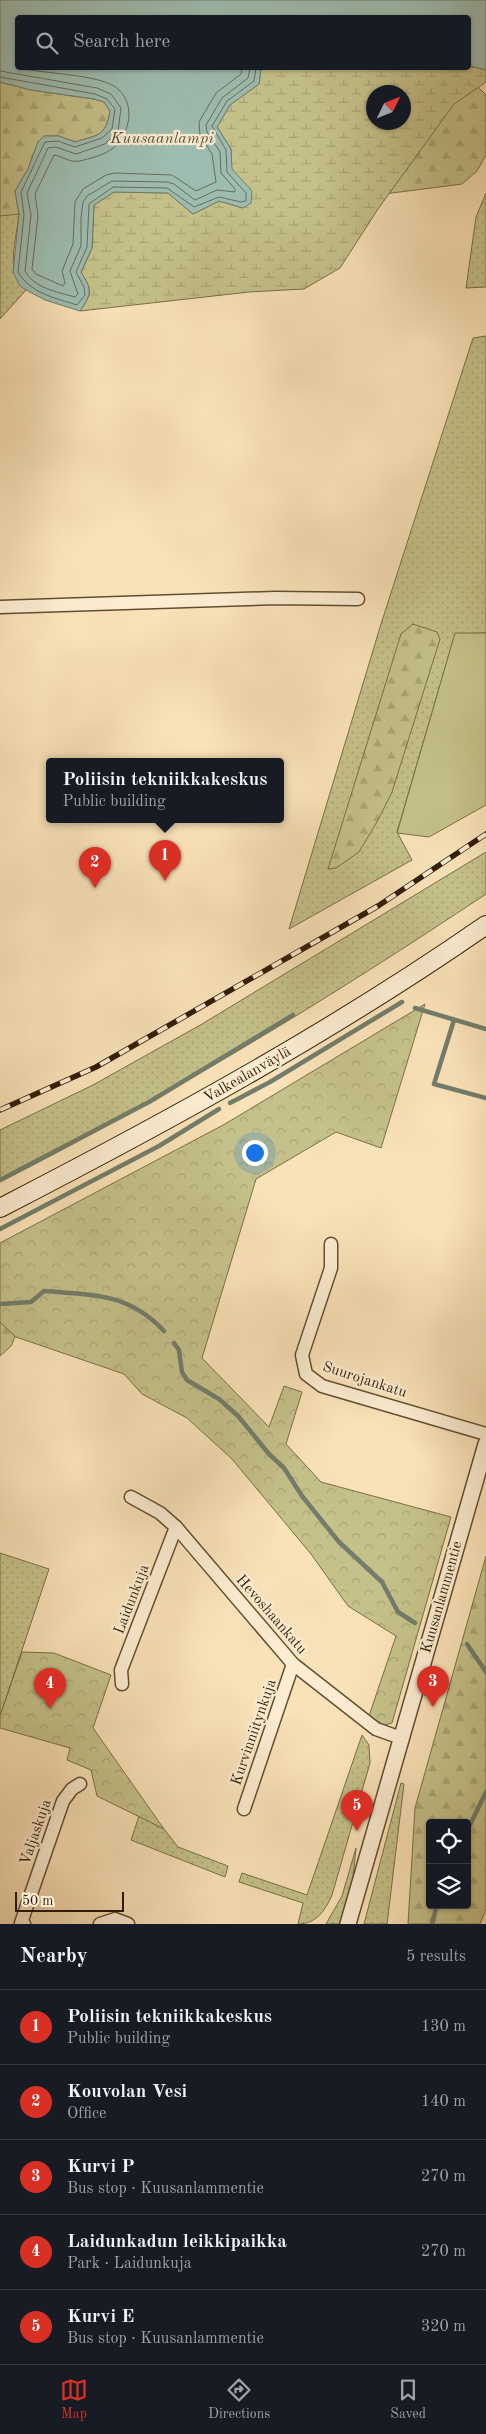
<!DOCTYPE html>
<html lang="en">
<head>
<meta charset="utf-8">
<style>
	body { margin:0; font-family:"Old Standard TT",serif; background:#242831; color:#f1f3f6 }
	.controls { position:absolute; right:15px; bottom:15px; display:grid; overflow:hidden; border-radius:5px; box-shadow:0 1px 4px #0004 }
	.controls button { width:45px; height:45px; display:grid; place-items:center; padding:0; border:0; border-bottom:1px solid #363941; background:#171b24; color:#f1f3f6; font:25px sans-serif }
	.compass { position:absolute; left:366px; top:85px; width:45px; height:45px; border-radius:50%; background:#171b24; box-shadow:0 1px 4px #0004; rotate:47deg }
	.scale { position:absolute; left:15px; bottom:12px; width:109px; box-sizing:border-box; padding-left:5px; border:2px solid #301d03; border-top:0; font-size:14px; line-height:18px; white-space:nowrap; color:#301d03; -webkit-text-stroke:4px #fcecd1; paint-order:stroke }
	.you { position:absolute; left:254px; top:1152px; width:18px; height:18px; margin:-12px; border:4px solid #fff; border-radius:50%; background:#1a73e8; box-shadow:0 0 0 8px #1a73e833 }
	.badge { display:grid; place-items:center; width:32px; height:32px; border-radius:50%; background:#d93025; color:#fff; font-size:16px; font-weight:700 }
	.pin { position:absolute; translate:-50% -41px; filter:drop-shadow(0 1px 2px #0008) }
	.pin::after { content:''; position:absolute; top:26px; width:18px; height:15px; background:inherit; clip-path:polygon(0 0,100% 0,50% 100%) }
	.popup { position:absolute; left:46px; top:758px; width:238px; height:65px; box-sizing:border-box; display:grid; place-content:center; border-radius:5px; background:#171b24; filter:drop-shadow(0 1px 4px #0005); font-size:16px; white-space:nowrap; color:#9ea1a6 }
	.popup b { font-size:19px; color:#f1f3f6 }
	.popup::after { content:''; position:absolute; left:50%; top:100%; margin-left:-10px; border:10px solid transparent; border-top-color:#171b24 }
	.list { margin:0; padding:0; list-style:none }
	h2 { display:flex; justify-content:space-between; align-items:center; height:65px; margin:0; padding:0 20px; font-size:21px }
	h2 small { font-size:16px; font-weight:400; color:#9ea1a6 }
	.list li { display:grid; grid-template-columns:32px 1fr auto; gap:15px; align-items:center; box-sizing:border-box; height:75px; padding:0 20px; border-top:1px solid #363941 }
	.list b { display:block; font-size:19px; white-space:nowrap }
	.list p { margin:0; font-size:16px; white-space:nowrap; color:#9ea1a6 }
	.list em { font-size:16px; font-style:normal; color:#9ea1a6 }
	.icon { flex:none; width:28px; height:28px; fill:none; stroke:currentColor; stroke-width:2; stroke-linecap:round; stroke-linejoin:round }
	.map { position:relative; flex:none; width:486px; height:1924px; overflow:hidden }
	.search { position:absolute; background:#171b24; box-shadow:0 1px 4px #0004; left:15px; right:15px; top:15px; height:55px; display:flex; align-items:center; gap:12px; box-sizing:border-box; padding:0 18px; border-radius:5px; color:#9ea1a6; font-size:19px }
	.sheet { height:440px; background:#171b24 }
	nav { display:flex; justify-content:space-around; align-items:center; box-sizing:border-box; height:70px; border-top:1px solid #363941; background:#171b24; font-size:14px; color:#9ea1a6 }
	nav a { display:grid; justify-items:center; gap:2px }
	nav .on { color:#d93025 }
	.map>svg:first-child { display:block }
	.grass { fill:url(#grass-dots); stroke:#7a6f46 }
	.forest { fill:url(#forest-firs); stroke:#7a6f46; fill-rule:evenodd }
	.wetland { fill:url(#wetland-marsh); stroke:#7a6f46; fill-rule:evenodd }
	.park { fill:url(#park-crowns); stroke:#7a6f46 }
	.pitch { fill:#c5c18a; stroke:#7a6f46 }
	.water { fill:#9ebdb1; stroke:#727d6b }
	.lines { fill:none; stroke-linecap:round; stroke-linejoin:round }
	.shore { stroke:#676d5a; stroke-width:1 }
	.stream { stroke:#727d6b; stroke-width:4.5 }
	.minor-casing { stroke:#624e30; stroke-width:15 }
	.tertiary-casing { stroke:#624e30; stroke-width:18 }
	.secondary-casing { stroke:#301d03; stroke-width:20 }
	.minor { stroke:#fcecd1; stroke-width:12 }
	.tertiary { stroke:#fcecd1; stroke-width:15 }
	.secondary { stroke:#fcecd1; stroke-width:18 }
	.rail-casing { stroke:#301d03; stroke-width:5.5 }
	.rail { stroke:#fcecd1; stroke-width:4; stroke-dasharray:11; stroke-linecap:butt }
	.labels { text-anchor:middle; stroke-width:4.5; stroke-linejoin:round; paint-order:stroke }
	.street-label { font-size:15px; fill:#301d03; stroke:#fcecd1 }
	.water-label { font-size:16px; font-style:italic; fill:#565540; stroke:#fcecd1 }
</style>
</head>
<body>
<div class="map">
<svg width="486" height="1924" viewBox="0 0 486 1924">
	<defs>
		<pattern id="grass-dots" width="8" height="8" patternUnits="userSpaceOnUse" patternTransform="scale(1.25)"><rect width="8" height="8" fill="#c5c18a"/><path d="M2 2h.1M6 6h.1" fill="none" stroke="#aaa575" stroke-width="1.8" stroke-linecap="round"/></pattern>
		<pattern id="forest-firs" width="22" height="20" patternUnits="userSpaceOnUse" patternTransform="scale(1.25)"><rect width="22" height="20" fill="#c5c18a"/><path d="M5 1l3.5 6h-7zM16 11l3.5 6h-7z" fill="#aaa575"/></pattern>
		<pattern id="wetland-marsh" width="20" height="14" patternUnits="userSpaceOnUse" patternTransform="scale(1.25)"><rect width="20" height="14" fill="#c5c18a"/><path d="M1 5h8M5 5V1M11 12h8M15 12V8" fill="none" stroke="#aaa575"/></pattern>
		<pattern id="park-crowns" width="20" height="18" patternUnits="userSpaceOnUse" patternTransform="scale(1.25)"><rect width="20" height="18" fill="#c5c18a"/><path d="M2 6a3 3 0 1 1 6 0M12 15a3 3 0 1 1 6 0" fill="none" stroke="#aaa575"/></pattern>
	</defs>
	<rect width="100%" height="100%" fill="#fae2b8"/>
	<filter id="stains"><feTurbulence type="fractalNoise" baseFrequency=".004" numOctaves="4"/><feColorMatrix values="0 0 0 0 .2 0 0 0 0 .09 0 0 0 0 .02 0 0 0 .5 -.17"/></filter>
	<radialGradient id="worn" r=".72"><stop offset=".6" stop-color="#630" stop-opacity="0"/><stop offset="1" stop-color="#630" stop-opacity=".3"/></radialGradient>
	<!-- grass -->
	<g class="grass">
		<path d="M486,193V287L466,288L476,217Z"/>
		<path d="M19,214C17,238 4,274 26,290L0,319V215Z"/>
		<path d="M486,336V633L455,634L397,832L412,860L289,929L381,624L473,338Z"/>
		<path d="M486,852V894C330,998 168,1097 0,1182V1130L93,1085L202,1024Z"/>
		<path d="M0,1553L49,1569L0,1716Z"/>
		<path d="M362,1735L369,1745L370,1763L332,1895C325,1911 316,1924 298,1924L303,1903L239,1882L242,1873L307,1895Z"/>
		<path d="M401,1783L404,1784L387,1924H364Z"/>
		<path d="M139,1816L164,1829L178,1847L228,1866L225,1877L131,1840Z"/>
		<path d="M356,1848L353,1878L340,1924H326L342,1896Z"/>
	</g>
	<!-- forest -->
	<g class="forest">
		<path d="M471,80L486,95V155L477,171L462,184L361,197L251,100ZM374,92H404V122H374Z"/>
		<path d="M0,82L31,90L94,99L104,102L110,111C106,137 97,135 75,142L59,136H44L38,142L28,169L15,191L19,214L0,216Z"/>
		<path d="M413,624L437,632L440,639L392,792L378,820L359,852L336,868L328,869L401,634Z"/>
		<path d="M0,1301L18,1330L11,1346L0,1356Z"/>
		<path d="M486,1556V1909L480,1924H408L415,1808ZM430,1823H467V1905H430Z"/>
	</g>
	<!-- wetland -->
	<path class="wetland" d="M469,66L486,70V82L454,104L378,209L340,268L304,289L249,292L80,311C92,293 93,290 81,273L92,248L94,205L114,192L168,193L193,214L219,201L243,208L251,191L231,169V149L217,127L230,105L259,84L261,68ZM374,92H404V122H374Z"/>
	<!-- park -->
	<g class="park">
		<path d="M425,1004L381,1148L336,1132L256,1179L202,1358L269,1427L284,1386L302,1392L286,1444L321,1482L451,1517L392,1723L384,1725L369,1716L396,1636L348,1606L311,1554L232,1459L187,1418L142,1394L124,1374L16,1337L0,1322V1243L225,1124Z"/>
		<path d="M22,1652L54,1653L111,1675L93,1728L164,1829L97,1796L91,1770L67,1760L70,1748L0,1728V1716Z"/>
	</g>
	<!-- pitch -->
	<path class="pitch" d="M455,633H486V805L429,837L397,833Z"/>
	<!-- water -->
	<path class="water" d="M0,0H486V70L469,66L468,18H18V68H261L259,84L230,105L217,127L231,149L232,169L252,191L251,203L243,208L219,201L193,214L168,193L114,192L94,205L92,248L81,272C92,290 92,293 80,311L45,300L26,290L20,286L13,272L19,214L15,191L28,169L38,142L44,136H59L75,142C97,135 106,137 110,111L104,102L94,99L31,90L0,82Z"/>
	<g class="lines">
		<!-- shore -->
		<g class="shore">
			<path d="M20,68C45,74 93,74 114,86C137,101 131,134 112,149C104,155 89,159 79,161C70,163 62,156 54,155L35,194L38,216L32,269L36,274L63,286L65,283L62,271L73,244L75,202L83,189L106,175L115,173L172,175L196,191L216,182L212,154L200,135L199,122L216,93L241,74L242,68"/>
			<path d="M0,71L97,88L111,94L121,108L118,131L105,144L76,154L56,147L48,148L27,193L31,215L25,271C34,288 57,292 75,297L78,294L70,271L81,246V218L83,202L87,196L112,181L167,182L174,184L195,200L217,190L235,192V189L221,173L220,152L207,132L206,125L222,98L248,78L250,68"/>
			<path d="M0,77L95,94L107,99L115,109L112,129L102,138L75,147L58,141L45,142L21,192L24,215L18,272C30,293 55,298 77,305L85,295L84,287L76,272L87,247L89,204L113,187L167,188L194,207L219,197L241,202L246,201V193L227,172L226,150L212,126L227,101L254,81L256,68"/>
		</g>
		<!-- stream -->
		<g class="stream">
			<path d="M415,1008L486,1029"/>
			<path d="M454,1020L434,1084L486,1098"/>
			<path d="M230,1103L270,1082L402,1002"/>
			<path d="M0,1180L149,1102L293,1015"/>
			<path d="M0,1229L159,1146L219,1109"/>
			<path d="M0,1304L31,1302L44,1291C94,1295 128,1293 164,1331"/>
			<path d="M174,1343L179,1350L182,1372L187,1380L219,1399L238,1416L269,1454L284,1468L302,1496L339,1542L382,1582L398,1612L415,1623"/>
			<path d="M467,1644L486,1672"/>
			<path d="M467,1831L486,1792"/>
			<path d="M432,1924L437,1905"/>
		</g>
		<!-- minor casing -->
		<g class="minor-casing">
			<g id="minor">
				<path d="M0,607L275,598L358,599"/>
				<path d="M331,1244V1268L302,1355L306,1374L322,1386L486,1434"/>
				<path d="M131,1497L160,1513L176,1527L293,1664L376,1729L401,1738"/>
				<path d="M122,1684L121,1670L176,1527"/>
				<path d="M244,1809L293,1664"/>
				<path d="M24,1924L21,1923L63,1801L72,1789L80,1784"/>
				<path d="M100,1924L115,1919L128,1924"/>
			</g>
		</g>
		<!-- tertiary casing -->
		<g class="tertiary-casing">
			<path id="tertiary" d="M348,1924L486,1444"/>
		</g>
		<!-- secondary casing -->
		<g class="secondary-casing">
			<path id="secondary" d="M0,1208C167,1122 332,1032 486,925"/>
		</g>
		<!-- minor -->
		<use href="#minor" class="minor"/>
		<!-- tertiary -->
		<use href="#tertiary" class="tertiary"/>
		<!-- secondary -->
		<use href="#secondary" class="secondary"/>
		<!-- rail casing -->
		<g class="rail-casing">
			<path id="rail" d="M0,1110L96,1067L378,906L486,834"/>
		</g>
		<!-- rail -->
		<use href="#rail" class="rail"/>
	</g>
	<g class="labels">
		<!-- street labels -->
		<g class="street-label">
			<text transform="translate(247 1074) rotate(-30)" y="5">Valkealanväylä</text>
			<text transform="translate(365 1379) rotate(18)" y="5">Suurojankatu</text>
			<text transform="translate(441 1597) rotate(-74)" y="5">Kuusanlammentie</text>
			<text transform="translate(131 1599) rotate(-69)" y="5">Laidunkuja</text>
			<text transform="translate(272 1614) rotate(49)" y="5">Hevoshaankatu</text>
			<text transform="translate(253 1732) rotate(-71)" y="5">Kurvinniitynkuja</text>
			<text transform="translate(35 1832) rotate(-71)" y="5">Valjaskuja</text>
		</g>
		<!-- water labels -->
		<g class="water-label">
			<text x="162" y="143">Kuusaanlampi</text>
		</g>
	</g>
	<rect width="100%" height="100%" filter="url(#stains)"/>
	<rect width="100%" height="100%" fill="url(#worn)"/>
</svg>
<div class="controls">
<button><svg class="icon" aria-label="locate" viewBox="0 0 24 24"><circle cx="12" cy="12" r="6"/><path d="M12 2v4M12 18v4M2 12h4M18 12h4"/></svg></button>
<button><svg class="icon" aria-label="layers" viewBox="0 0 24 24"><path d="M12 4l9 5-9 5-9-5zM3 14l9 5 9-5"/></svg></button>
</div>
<svg class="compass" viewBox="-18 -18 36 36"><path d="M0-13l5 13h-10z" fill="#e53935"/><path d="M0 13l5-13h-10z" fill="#9ea1a6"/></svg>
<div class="scale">50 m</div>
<div class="you"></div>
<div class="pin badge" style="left:165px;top:881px">1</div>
<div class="popup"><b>Poliisin tekniikkakeskus</b>Public building</div>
<div class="pin badge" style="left:95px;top:888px">2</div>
<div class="pin badge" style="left:433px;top:1707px">3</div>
<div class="pin badge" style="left:50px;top:1709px">4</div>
<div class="pin badge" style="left:357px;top:1831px">5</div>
<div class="search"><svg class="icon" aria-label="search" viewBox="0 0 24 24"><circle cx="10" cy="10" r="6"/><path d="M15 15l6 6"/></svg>Search here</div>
</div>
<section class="sheet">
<h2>Nearby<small>5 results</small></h2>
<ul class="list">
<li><span class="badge">1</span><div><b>Poliisin tekniikkakeskus</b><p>Public building</p></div><em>130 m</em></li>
<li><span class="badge">2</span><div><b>Kouvolan Vesi</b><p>Office</p></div><em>140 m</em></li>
<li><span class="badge">3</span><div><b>Kurvi P</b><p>Bus stop · Kuusanlammentie</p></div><em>270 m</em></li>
<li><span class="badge">4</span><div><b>Laidunkadun leikkipaikka</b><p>Park · Laidunkuja</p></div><em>270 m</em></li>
<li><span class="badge">5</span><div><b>Kurvi E</b><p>Bus stop · Kuusanlammentie</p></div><em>320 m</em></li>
</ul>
</section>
<nav>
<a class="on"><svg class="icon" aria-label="map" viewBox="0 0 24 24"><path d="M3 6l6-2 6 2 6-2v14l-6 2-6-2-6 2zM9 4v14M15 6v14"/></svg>Map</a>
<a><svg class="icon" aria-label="directions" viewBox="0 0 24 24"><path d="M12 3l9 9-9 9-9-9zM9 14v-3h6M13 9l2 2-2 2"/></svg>Directions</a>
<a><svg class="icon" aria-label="saved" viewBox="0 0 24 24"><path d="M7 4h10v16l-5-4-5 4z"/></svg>Saved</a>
</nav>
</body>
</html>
